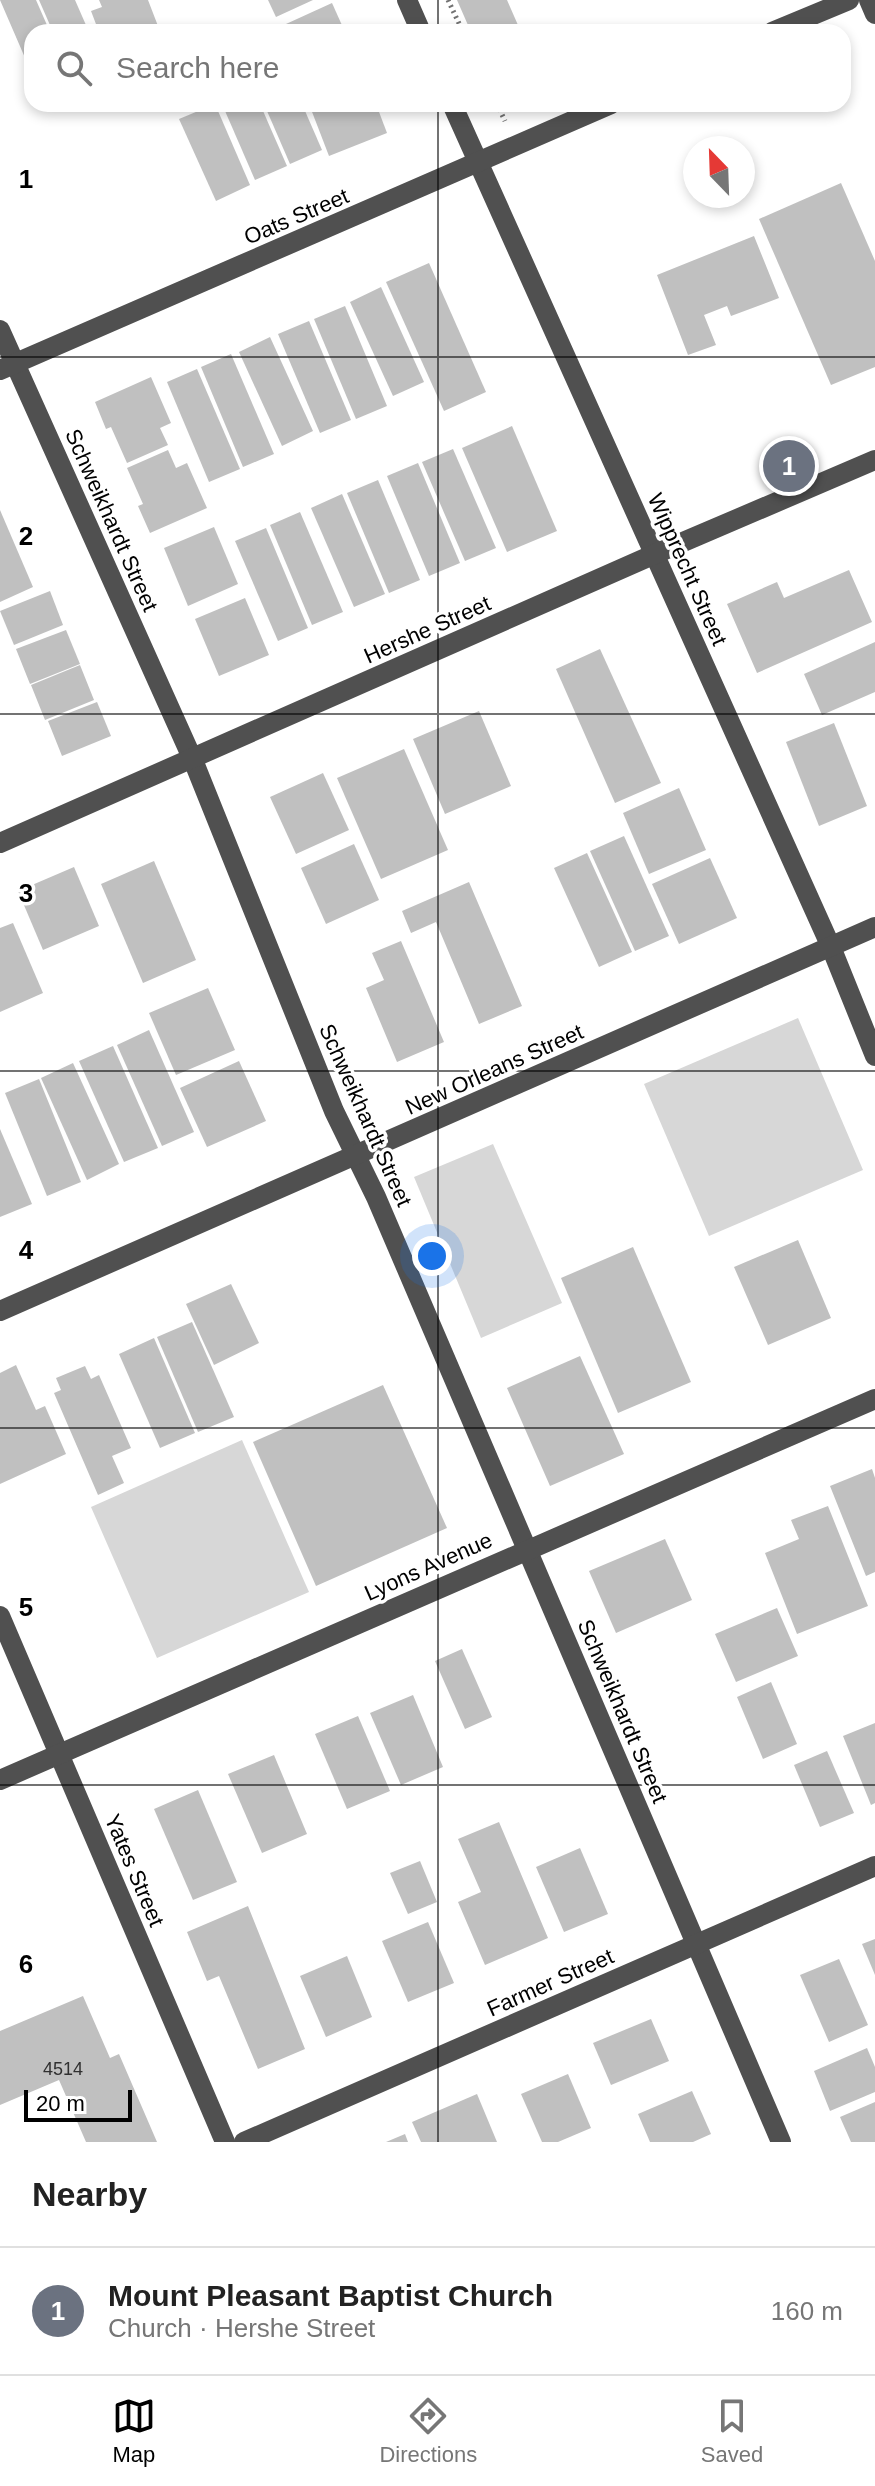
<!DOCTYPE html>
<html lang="en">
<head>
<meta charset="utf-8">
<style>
	body { margin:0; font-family:Helvetica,sans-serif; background:#f6f6f6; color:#222 }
	.compass { position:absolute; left:683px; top:136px; width:72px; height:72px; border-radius:50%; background:#fff; box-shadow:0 4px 12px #0003; rotate:337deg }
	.scale { position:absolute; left:24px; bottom:20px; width:108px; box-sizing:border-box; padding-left:8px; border:4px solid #000; border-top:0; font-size:22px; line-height:28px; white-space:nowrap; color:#000; -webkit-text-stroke:6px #fff; paint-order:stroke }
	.you { position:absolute; left:432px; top:1256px; width:28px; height:28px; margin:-20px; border:6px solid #fff; border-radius:50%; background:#1a73e8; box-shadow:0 0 0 12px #1a73e833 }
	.badge { display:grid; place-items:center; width:52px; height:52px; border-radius:50%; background:#000; color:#fff; font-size:26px; font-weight:700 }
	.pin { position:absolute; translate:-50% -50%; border:4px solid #fff; box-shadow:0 2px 8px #0006 }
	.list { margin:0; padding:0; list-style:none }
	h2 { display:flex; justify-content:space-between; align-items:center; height:104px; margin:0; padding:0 32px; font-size:34px }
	h2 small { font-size:26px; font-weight:400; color:#767676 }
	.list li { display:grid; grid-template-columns:52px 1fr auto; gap:24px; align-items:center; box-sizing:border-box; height:128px; padding:0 32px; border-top:2px solid #e0e0e0 }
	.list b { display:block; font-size:30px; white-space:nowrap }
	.list p { margin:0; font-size:26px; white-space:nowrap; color:#767676 }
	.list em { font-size:26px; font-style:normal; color:#767676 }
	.icon { flex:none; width:44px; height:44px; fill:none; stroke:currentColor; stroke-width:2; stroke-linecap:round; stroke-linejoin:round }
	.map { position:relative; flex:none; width:875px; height:2142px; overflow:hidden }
	.search { position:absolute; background:#fff; box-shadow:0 4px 12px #0003; left:24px; right:24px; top:24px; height:88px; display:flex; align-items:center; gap:20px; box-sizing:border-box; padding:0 28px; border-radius:24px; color:#767676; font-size:30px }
	.sheet { height:232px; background:#fff }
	nav { display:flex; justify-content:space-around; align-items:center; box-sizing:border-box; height:112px; border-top:2px solid #e0e0e0; background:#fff; font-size:22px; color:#767676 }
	nav a { display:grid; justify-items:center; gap:4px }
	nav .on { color:#000 }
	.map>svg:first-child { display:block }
	.green { fill:#d7d7d7 }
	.building { fill:#c0c0c0 }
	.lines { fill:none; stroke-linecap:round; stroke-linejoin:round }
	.path { stroke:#727272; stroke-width:5; stroke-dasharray:2 4; stroke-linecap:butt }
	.minor { stroke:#505050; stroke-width:20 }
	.grid { fill:none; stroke:#000; stroke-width:2; stroke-opacity:0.55 }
	.labels { text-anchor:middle; stroke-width:7; stroke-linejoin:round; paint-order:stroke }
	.number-label { font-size:18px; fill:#303030 }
	.street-label { font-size:22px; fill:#000; stroke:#fff }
	.grid-label { font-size:26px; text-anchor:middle; font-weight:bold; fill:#000; stroke:#fff; stroke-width:7; stroke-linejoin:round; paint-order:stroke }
</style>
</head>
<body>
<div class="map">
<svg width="875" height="2142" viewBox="0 0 875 2142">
	<rect width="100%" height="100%" fill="#fff"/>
	<!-- green -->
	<g class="green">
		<path d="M798,1018L863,1170L709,1236L644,1084Z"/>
		<path d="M493,1144L562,1303L481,1338L414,1177Z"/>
		<path d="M242,1440L309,1592L157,1658L91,1507Z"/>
	</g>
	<!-- building -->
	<g class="building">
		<path d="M0,0H36L50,32H32V74Z"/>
		<path d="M39,0H75L89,32H53Z"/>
		<path d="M99,0H148L158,26L143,32H99L91,11L102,7Z"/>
		<path d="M268,0H313L276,17Z"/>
		<path d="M457,0H507L521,32H471Z"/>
		<path d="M332,3L345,32H277L275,29Z"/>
		<path d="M215,104L250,185L216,201L179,119Z"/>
		<path d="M222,104H260L287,166L255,180Z"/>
		<path d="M264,104H302L322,150L290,164Z"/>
		<path d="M309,104H376L387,133L329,156Z"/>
		<path d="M841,183L875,261V367L831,385L759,219Z"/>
		<path d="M754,236L779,298L731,316L727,306L704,315L716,345L688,355L657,275Z"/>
		<path d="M429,263L486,392L444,411L386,282Z"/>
		<path d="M381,287L424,382L393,396L350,302Z"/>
		<path d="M345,306L387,406L356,419L314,319Z"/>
		<path d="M309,321L351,420L320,433L278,334Z"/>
		<path d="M270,337L313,431L282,446L239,352Z"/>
		<path d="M231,354L274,454L243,467L201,367Z"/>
		<path d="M197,369L240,469L209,482L167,382Z"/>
		<path d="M151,377L171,423L160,428L168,445L127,463L111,427L106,429L95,402Z"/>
		<path d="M512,426L557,531L507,552L462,448Z"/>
		<path d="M453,449L496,548L465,561L422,462Z"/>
		<path d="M168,450L176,468L187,463L207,508L150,533L138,506L143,504L127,468Z"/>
		<path d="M418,463L460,563L429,576L387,476Z"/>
		<path d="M378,480L420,580L389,593L347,493Z"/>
		<path d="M342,494L385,594L354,607L311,508Z"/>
		<path d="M0,510L33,587L0,602Z"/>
		<path d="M300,512L343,612L312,625L270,525Z"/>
		<path d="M214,527L238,584L188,606L164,548Z"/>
		<path d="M266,528L308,628L278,641L235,541Z"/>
		<path d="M849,570L872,622L757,673L727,604L777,582L784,598Z"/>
		<path d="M50,591L63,625L14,645L0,611Z"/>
		<path d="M245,598L269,655L219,676L195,619Z"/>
		<path d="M66,630L80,664L30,684L16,649Z"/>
		<path d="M875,642V692L822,715L804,674Z"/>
		<path d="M600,649L661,783L615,803L556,669Z"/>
		<path d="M80,665L94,700L45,720L31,685Z"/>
		<path d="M97,702L111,736L62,756L48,721Z"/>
		<path d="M479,711L511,786L445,814L413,739Z"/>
		<path d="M834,723L867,806L819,826L786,742Z"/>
		<path d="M404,749L448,850L381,879L337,778Z"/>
		<path d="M323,773L349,830L296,854L270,797Z"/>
		<path d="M679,788L706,850L649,874L623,813Z"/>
		<path d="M624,836L669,936L635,951L590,851Z"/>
		<path d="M354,844L379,900L326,924L301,868Z"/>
		<path d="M587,853L632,952L599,967L554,868Z"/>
		<path d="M710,858L737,918L679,944L652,884Z"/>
		<path d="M154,861L196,960L143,983L101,884Z"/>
		<path d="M74,867L99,926L43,950L18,891Z"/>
		<path d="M469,882L522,1006L479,1024L436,922L411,933L402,911Z"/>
		<path d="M13,923L43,993L0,1012V928Z"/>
		<path d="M401,941L444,1042L397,1062L366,988L384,980L372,953Z"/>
		<path d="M208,988L235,1050L176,1075L149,1013Z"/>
		<path d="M149,1030L194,1132L162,1146L117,1045Z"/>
		<path d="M113,1046L158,1148L124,1162L79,1061Z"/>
		<path d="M239,1061L266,1121L207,1147L180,1088Z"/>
		<path d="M73,1063L119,1164L87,1180L41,1078Z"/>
		<path d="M39,1079L81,1182L47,1196L5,1093Z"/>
		<path d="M0,1129L32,1204L0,1217Z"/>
		<path d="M798,1240L831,1318L768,1345L734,1267Z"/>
		<path d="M633,1247L691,1382L618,1413L561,1278Z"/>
		<path d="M231,1284L259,1343L214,1365L186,1304Z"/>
		<path d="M192,1322L234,1417L198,1432L157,1337Z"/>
		<path d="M154,1338L195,1433L160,1448L119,1354Z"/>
		<path d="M580,1356L624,1454L550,1486L507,1388Z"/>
		<path d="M16,1365L36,1410L45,1406L66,1454L0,1484V1373Z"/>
		<path d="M85,1366L91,1379L99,1375L131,1448L112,1456L124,1483L98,1495L54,1393L61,1390L56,1378Z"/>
		<path d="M383,1385L447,1528L316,1586L253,1442Z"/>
		<path d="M872,1469L875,1478V1572L866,1576L830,1486Z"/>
		<path d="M828,1506L868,1606L797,1634L765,1553L799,1539L791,1520Z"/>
		<path d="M665,1539L692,1600L616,1633L589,1571Z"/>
		<path d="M777,1608L798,1656L736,1682L715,1634Z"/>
		<path d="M462,1649L492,1717L465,1729L435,1661Z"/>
		<path d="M771,1682L797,1744L763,1759L737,1697Z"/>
		<path d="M413,1695L443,1767L401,1785L370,1713Z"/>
		<path d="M358,1716L390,1791L347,1809L315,1734Z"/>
		<path d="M875,1723V1803L871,1805L843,1736Z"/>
		<path d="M827,1751L854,1813L820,1827L794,1765Z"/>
		<path d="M274,1755L307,1834L262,1853L228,1774Z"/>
		<path d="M198,1790L237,1882L193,1900L154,1809Z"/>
		<path d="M499,1822L548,1938L485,1965L458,1902L481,1892L458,1839Z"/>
		<path d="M580,1848L608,1914L564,1932L536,1867Z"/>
		<path d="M420,1861L437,1902L408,1914L390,1873Z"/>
		<path d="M248,1906L305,2049L258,2069L219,1976L207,1981L187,1932Z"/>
		<path d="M428,1922L454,1983L408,2002L382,1941Z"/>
		<path d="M875,1939V1975L862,1944Z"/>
		<path d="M347,1956L372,2017L326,2037L300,1976Z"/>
		<path d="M839,1959L868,2025L829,2042L800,1975Z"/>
		<path d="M83,1996L110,2058L119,2054L157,2142H86L59,2080L0,2105V2031Z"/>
		<path d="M651,2019L669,2061L611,2085L593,2043Z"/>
		<path d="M867,2048L875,2067V2092L830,2111L814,2071Z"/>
		<path d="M568,2074L591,2128L558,2142H542L521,2094Z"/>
		<path d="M692,2091L711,2134L693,2142H650L638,2114Z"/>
		<path d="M477,2094L497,2142H421L412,2122Z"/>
		<path d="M875,2102V2142H851L840,2117Z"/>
		<path d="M405,2134L408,2142H386Z"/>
	</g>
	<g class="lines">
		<!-- path -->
		<g class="path">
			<path d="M448,0L463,32"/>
			<path d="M497,104L505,121"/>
		</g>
		<!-- minor -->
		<g class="minor">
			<path d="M407,0L421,32"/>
			<path d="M869,0L875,14"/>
			<path d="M772,32L849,0"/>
			<path d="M452,104L831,947L875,1056"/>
			<path d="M0,330L193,760L334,1111L376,1197L781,2142"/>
			<path d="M0,370L611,104"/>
			<path d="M0,843L655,554L875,460"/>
			<path d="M0,1311L875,927"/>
			<path d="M0,1616L225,2142"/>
			<path d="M0,1780L875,1399"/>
			<path d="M244,2142L875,1866"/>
		</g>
	</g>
	<!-- grid -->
	<path class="grid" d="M438,0V32M438,104V2142M0,357H875M0,714H875M0,1071H875M0,1428H875M0,1785H875"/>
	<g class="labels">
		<!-- number labels -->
		<g class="number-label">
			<text x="63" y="2075">4514</text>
		</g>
		<!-- street labels -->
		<g class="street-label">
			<text transform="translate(296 216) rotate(-23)" y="8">Oats Street</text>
			<text transform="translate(112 520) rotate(66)" y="8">Schweikhardt Street</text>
			<text transform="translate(688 569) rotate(66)" y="8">Wipprecht Street</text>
			<text transform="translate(427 629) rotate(-24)" y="8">Hershe Street</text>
			<text transform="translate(494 1069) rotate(-24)" y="8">New Orleans Street</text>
			<text transform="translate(366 1115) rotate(66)" y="8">Schweikhardt Street</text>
			<text transform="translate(428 1566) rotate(-24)" y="8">Lyons Avenue</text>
			<text transform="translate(623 1711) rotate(67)" y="8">Schweikhardt Street</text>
			<text transform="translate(135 1870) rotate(67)" y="8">Yates Street</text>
			<text transform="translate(550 1982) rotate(-24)" y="8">Farmer Street</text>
		</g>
	</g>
	<g class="grid-label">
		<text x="26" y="188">1</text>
		<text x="26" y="545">2</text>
		<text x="26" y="902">3</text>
		<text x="26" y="1259">4</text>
		<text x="26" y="1616">5</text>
		<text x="26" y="1973">6</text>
	</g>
</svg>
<svg class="compass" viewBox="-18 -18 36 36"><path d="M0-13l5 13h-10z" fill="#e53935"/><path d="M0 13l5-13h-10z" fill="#767676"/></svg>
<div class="scale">20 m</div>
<div class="you"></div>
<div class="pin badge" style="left:789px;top:466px;background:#6b7280">1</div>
<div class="search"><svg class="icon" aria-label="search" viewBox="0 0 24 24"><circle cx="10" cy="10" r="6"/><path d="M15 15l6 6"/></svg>Search here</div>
</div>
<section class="sheet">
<h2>Nearby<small></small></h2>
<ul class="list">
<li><span class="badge" style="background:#6b7280">1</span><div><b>Mount Pleasant Baptist Church</b><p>Church · Hershe Street</p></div><em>160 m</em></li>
</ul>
</section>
<nav>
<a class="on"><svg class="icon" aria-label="map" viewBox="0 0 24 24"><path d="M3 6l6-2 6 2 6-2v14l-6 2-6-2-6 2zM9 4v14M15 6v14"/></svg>Map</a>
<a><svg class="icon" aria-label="directions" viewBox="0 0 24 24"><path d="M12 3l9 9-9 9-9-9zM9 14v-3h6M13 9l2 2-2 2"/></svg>Directions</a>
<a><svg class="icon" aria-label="saved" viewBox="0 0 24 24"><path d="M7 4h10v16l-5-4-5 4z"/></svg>Saved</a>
</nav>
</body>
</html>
